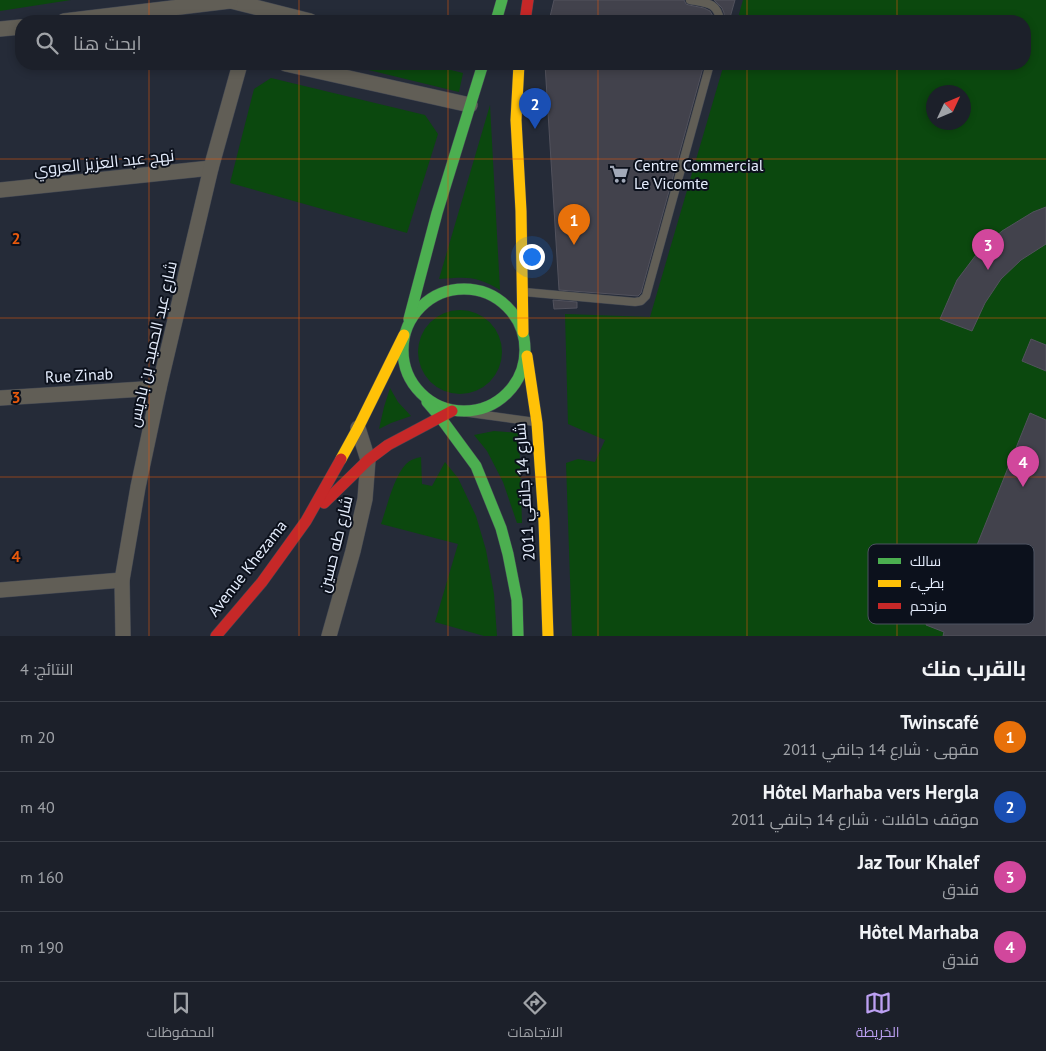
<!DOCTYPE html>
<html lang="ar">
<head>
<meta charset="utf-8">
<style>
	body { margin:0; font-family:"PT Sans",Cairo,sans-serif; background:#292d36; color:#f1f3f6; direction:rtl }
	.compass { position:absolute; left:926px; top:85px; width:45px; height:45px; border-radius:50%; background:#1c202a; box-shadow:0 2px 8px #0003; rotate:46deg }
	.you { position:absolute; left:531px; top:256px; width:18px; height:18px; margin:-12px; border:4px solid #fff; border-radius:50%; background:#1a73e8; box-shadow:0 0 0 8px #1a73e833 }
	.badge { display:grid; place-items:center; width:32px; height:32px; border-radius:50%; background:#bca0f2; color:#fff; font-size:16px; font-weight:700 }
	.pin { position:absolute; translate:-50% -41px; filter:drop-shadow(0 1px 2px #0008) }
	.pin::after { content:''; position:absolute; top:26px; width:18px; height:15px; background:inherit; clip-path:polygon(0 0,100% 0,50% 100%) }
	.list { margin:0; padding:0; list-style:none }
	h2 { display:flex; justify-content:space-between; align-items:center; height:65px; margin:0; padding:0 20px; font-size:21px }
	h2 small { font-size:16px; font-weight:400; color:#a0a3a8 }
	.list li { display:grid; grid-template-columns:32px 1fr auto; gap:15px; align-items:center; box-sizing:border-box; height:70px; padding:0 20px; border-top:1px solid #3a3e47 }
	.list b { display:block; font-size:19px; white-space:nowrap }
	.list p { margin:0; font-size:16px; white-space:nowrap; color:#a0a3a8 }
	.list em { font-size:16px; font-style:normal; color:#a0a3a8 }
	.icon { flex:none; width:28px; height:28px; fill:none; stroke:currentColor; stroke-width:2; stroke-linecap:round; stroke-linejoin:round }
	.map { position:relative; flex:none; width:1046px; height:636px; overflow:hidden; direction:ltr }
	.search { position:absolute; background:#1c202a; box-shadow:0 2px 8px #0003; left:15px; right:15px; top:15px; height:55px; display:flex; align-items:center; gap:12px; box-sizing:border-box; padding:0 18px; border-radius:20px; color:#a0a3a8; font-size:19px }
	.sheet { height:345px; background:#1c202a }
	nav { display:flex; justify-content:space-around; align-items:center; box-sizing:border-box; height:70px; border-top:1px solid #3a3e47; background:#1c202a; font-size:14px; color:#a0a3a8 }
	nav a { display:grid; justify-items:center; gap:2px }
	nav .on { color:#bca0f2 }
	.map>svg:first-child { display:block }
	.green { fill:#0b480e; fill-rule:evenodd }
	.building { fill:#42424c; stroke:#52525d }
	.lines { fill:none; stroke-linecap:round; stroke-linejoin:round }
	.lane-casing { stroke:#424752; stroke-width:9 }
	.street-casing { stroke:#424752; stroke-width:16 }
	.fast-casing { stroke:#424752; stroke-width:12 }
	.slow-casing { stroke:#424752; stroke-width:12 }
	.jam-casing { stroke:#424752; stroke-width:12 }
	.lane { stroke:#615e56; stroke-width:8 }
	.street { stroke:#615e56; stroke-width:15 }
	.fast { stroke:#4caf50; stroke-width:11 }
	.slow { stroke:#ffc107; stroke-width:11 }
	.jam { stroke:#c62828; stroke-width:11 }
	.grid { fill:none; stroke:#e8590c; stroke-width:1; stroke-opacity:0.55 }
	.labels { text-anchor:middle; stroke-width:4; stroke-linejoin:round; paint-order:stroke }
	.street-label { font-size:16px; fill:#e5edfd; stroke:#0c111c }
	.poi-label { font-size:16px; fill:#e5edfd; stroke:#0c111c; text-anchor:start }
	.key { fill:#0c111c; stroke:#4d5360; stroke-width:1 }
	.key-label { font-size:14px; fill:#e5edfd }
	.grid-label { font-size:16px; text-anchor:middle; font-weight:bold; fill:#e8590c; stroke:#0c111c; stroke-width:4; stroke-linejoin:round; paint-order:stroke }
</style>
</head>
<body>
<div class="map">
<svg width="1046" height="636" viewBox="0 0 1046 636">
	<rect width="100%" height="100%" fill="#252b38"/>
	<!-- green -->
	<g class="green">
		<path d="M0,0H71L0,11Z"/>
		<path d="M743,0H1046V636H572L566,463L578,459L595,462L605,440L568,424L565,314L650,317L724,64H1025V21H737ZM934,92H964V122H934Z"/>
		<path d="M344,64H427L463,73L459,92Z"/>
		<path d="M271,78L425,115L438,134L407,233L230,183L254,89Z"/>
		<path d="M490,105L500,290C476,275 465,277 439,279Z"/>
		<circle cx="460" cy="352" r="42"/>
		<path d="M390,388L398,402L411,416L391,423L379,429L384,407Z"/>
		<path d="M494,431L519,433L522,523H517L503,482L487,451L474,435Z"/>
		<path d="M421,457L422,484L432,486L445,462L458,478L476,516L486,550L494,594L497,636H484L435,622L458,544L381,524C387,507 394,476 406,464C410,460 415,458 421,457Z"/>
	</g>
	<!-- building -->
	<g class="building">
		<path d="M554,0H684L686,4L689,5L704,8L710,11L713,16L714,21H549Z"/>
		<path d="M714,0H735L729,21H725L724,13L722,8Z"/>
		<path d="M545,64H704L641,293L638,296L559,290Z"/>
		<path d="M1046,207V244L1021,260L1001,279L985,303L972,331L940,319L957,280L979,251L1002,231L1033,212Z"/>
		<path d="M553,300L577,302V308L554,309Z"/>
		<path d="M1031,339L1046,345V371L1022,361Z"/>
		<path d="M1030,413L1046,420V636H943L944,632L926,625L951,558L969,565Z"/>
	</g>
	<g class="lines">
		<!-- lane casing -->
		<g class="lane-casing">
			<g id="lane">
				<path d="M690,0C706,3 718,2 720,21"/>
				<path d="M524,292L635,302L641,301L646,296L710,64"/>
				<path d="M463,412L535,422"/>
			</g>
		</g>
		<!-- street casing -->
		<g class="street-casing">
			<g id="street">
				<path d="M227,0L310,21"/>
				<path d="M64,21L230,1"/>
				<path d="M0,29L21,27"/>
				<path d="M286,64L470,105"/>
				<path d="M0,190L211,168"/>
				<path d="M0,398L159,388"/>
				<path d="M0,590L122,580"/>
				<path d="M123,636L122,580L138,487L159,388L211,168L240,64"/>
				<path d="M329,636L353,551L365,499L368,460L358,428"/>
			</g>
		</g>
		<!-- fast casing -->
		<g class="fast-casing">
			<g id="fast">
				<path d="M496,21L502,0"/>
				<circle cx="464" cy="350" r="61"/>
				<path d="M409,319L437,213L483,64"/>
				<path d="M427,402L440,417L476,466L501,528L508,554L517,600L518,636"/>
			</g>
		</g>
		<!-- slow casing -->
		<g class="slow-casing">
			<g id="slow">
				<path d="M519,64L516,120L521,211L523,332"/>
				<path d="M527,356L537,423L544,521L548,636"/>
				<path d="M341,459L358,428L404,335"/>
			</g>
		</g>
		<!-- jam casing -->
		<g class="jam-casing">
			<g id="jam">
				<path d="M525,21L528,0"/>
				<path d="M324,503L368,460L388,445L452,411"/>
				<path d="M216,636L262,582L306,521L341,459"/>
			</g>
		</g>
		<!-- lane -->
		<use href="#lane" class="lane"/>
		<!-- street -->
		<use href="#street" class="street"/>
		<!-- fast -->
		<use href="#fast" class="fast"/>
		<!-- slow -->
		<use href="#slow" class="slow"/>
		<!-- jam -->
		<use href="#jam" class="jam"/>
	</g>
	<!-- grid -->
	<path class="grid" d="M149,0V21M299,0V21M448,0V21M598,0V21M747,0V21M897,0V21M149,64V636M299,64V636M448,64V636M598,64V636M747,64V636M897,64V636M0,159H1046M0,318H1046M0,477H1046"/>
	<!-- icons -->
	<defs>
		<g id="supermarket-bare" transform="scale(1.5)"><path d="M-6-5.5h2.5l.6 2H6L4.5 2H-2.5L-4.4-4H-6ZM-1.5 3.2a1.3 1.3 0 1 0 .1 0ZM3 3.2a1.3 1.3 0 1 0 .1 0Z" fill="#a2a9b8" stroke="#0c111c" stroke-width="2.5" paint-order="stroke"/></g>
	</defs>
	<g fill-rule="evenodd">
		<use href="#supermarket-bare" x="619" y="174"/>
	</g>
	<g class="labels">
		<!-- street labels -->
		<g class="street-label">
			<text transform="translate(104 162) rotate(-6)" y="6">نهج عبد العزيز العروي</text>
			<text transform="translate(152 344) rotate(-77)" y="6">شارع عبد الحميد بن باديس</text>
			<text transform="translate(79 375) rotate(-3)" y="6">Rue Zinab</text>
			<text transform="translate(524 492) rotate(-94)" y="6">شارع 14 جانفي 2011</text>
			<text transform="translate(335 544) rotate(-76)" y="6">شارع طه حسين</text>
			<text transform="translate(247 568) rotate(-52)" y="6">Avenue Khezama</text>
		</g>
		<!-- poi labels -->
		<g class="poi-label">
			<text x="634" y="171">Centre Commercial<tspan x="634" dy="18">Le Vicomte</tspan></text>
		</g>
	</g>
	<!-- legend -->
	<rect x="868" y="544" width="166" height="80" rx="8" class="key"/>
	<rect x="878" y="558" width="23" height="6" fill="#4caf50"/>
	<rect x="878" y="580" width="23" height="7" fill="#ffc107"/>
	<rect x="878" y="603" width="23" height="6" fill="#c62828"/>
	<g class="key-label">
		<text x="910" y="566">سالك</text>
		<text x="910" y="588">بطيء</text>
		<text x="910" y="611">مزدحم</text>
	</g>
	<g class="grid-label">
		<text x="16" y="244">2</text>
		<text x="16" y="403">3</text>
		<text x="16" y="562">4</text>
	</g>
</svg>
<svg class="compass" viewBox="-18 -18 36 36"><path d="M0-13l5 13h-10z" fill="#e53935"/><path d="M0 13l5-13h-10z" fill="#a0a3a8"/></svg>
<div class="you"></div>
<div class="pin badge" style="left:574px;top:245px;background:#e8710a">1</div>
<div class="pin badge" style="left:535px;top:129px;background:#1a4fb4">2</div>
<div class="pin badge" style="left:988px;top:270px;background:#d1479c">3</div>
<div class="pin badge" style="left:1023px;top:487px;background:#d1479c">4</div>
<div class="search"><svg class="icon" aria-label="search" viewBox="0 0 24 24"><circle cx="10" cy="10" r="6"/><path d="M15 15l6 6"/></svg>ابحث هنا</div>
</div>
<section class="sheet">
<h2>بالقرب منك<small>النتائج: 4</small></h2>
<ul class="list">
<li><span class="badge" style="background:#e8710a">1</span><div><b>Twinscafé</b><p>مقهى · شارع 14 جانفي 2011</p></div><em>20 m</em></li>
<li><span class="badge" style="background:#1a4fb4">2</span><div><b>Hôtel Marhaba vers Hergla</b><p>موقف حافلات · شارع 14 جانفي 2011</p></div><em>40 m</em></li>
<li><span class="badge" style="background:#d1479c">3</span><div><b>Jaz Tour Khalef</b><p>فندق</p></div><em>160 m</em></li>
<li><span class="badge" style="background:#d1479c">4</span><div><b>Hôtel Marhaba</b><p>فندق</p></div><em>190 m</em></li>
</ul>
</section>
<nav>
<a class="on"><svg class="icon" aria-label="map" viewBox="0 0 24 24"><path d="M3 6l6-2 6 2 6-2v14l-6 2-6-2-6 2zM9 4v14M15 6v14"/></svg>الخريطة</a>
<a><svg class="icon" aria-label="directions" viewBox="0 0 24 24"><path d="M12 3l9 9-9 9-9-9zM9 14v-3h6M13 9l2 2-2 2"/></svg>الاتجاهات</a>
<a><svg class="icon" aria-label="saved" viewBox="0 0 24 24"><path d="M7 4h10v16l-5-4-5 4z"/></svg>المحفوظات</a>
</nav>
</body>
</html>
